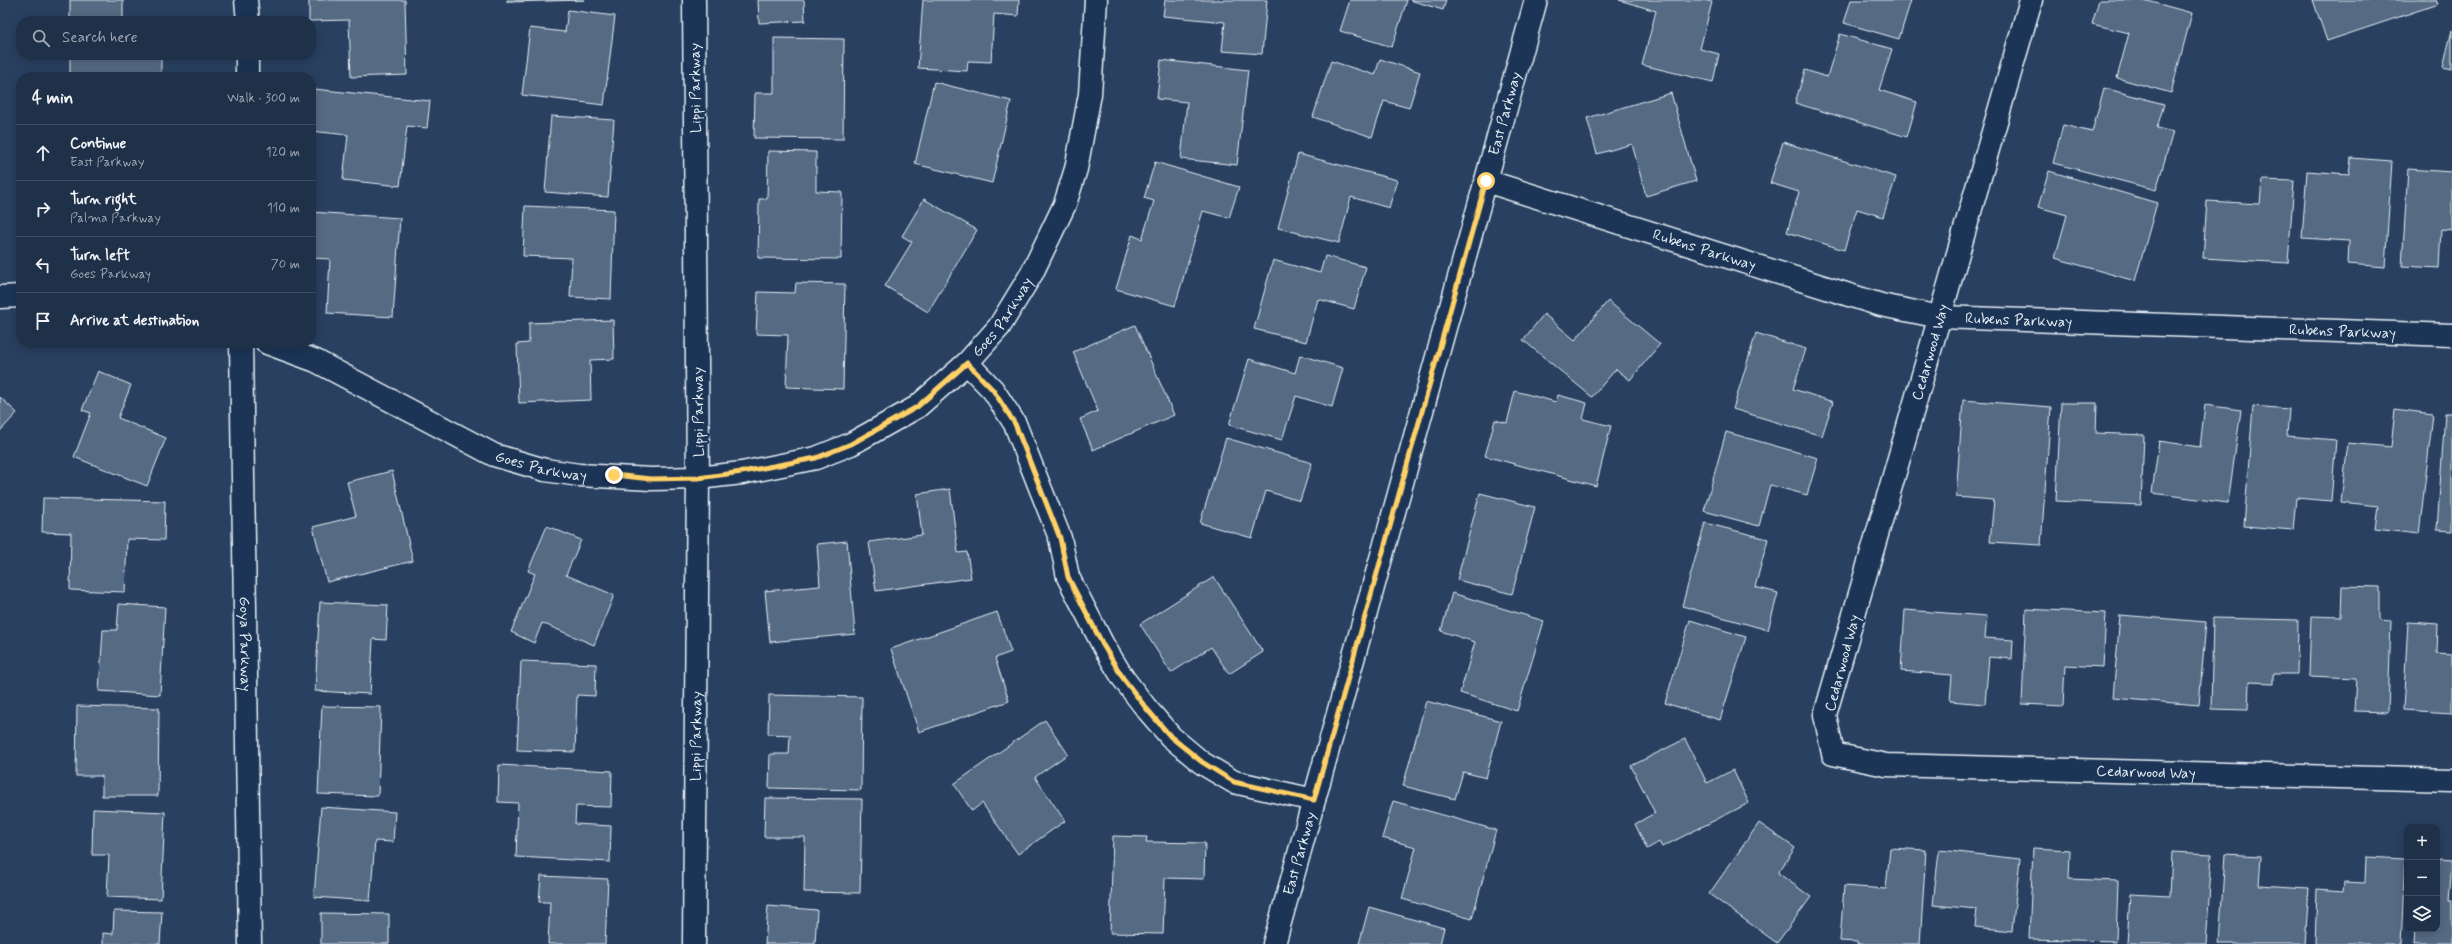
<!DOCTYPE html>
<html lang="en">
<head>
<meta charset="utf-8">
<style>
	body { margin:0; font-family:Mynerve,sans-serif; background:#273850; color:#f1f3f6 }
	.controls { position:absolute; right:12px; bottom:12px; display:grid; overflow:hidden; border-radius:8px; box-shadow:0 2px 10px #0003 }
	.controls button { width:36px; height:36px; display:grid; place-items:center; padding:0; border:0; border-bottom:1px solid #3c4b61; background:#1f3049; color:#f1f3f6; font:20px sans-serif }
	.stop { position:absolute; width:12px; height:12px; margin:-9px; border:3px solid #ffd166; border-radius:50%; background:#fff }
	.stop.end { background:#ffd166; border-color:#fff; box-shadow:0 1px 4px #0008 }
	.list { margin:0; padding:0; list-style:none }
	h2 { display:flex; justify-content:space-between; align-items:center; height:52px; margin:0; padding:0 16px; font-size:17px }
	h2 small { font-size:13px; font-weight:400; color:#a1a9b4 }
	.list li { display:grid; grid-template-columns:26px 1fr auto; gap:12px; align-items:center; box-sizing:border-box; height:56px; padding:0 16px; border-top:1px solid #3c4b61 }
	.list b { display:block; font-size:15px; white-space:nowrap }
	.list p { margin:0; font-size:13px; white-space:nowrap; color:#a1a9b4 }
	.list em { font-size:13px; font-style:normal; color:#a1a9b4 }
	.icon { flex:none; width:22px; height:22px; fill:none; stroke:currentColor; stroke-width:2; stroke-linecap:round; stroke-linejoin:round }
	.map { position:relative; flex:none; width:2452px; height:944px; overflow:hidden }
	.search { position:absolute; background:#1f3049; box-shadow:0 2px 10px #0003; left:16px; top:16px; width:300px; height:44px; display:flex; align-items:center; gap:10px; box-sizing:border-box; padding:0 14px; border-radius:16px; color:#a1a9b4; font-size:15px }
	.panel { position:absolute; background:#1f3049; box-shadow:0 2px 10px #0003; left:16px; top:72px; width:300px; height:276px; border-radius:16px }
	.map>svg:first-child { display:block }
	.building { fill:#556a83; stroke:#e8f1f8 }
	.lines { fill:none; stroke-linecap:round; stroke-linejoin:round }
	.minor-casing { stroke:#e8f1f8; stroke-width:25 }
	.tertiary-casing { stroke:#e8f1f8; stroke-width:25 }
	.minor { stroke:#1d3557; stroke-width:22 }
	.tertiary { stroke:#1d3557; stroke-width:22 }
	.route { stroke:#ffd166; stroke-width:5 }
	.labels { text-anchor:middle; stroke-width:4; stroke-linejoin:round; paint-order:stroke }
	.street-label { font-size:15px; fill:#e8f1f8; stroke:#1d3557 }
</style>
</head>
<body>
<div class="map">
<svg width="2452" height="944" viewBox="0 0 2452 944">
	<rect width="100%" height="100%" fill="#294061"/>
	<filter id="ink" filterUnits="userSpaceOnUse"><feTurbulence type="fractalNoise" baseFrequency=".025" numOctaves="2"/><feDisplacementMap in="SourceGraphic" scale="8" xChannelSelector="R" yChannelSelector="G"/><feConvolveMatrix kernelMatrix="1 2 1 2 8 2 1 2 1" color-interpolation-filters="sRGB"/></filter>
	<g filter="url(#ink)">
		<!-- building -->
		<g class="building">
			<rect x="70" y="0" width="53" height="21"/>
			<path d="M309,0H405L407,75L351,77L349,20L309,21Z"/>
			<path d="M507,0H585L507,2Z"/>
			<path d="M758,0H804L805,21L759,23Z"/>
			<path d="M923,0H1019L1018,16L994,14L991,62L968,61L967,71L918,68Z"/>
			<path d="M1165,0H1267L1262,54L1222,51L1225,22L1163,16Z"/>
			<path d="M1350,0H1407L1392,47L1340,31Z"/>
			<path d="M1410,0H1446L1443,10Z"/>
			<path d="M1619,0H1703L1712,2L1700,49L1719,54L1713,82L1642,65L1656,11Z"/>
			<path d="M1851,0H1911L1899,39L1844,23Z"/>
			<path d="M2099,0H2144L2192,13L2171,93L2117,78L2129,33L2092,24Z"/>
			<path d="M2313,0H2436L2438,4L2327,41Z"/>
			<path d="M568,10L615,16L604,105L522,95L530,28L565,32Z"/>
			<path d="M2452,30V69L2443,67Z"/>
			<path d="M1840,34L1892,49L1879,90L1917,102L1907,137L1795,103L1805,70L1827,77Z"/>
			<path d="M774,38L844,39L843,139L754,138L755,93H774Z"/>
			<rect x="70" y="55" width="91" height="22"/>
			<path d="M1380,59L1420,72L1409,108L1384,101L1372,137L1313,117L1331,61L1375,75Z"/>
			<path d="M1161,60L1248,70L1237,165L1181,159L1187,102L1157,99Z"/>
			<path d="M934,82L1011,101L992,183L915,164Z"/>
			<path d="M2104,88L2164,104L2157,128L2173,132L2156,190L2053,163L2063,125L2092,132Z"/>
			<path d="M314,89L430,101L427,128L407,126L400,186L343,180L348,135L311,131Z"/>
			<path d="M1671,93L1696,181L1646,196L1632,144L1597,154L1587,118Z"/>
			<path d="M551,116L614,120L608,197L545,192Z"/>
			<path d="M1783,142L1896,177L1883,217L1857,209L1844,250L1787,232L1799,192L1770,183Z"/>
			<path d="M768,151L816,152V191L842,192L841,259L758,258L759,199H767Z"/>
			<path d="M1298,154L1397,180L1389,208L1351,197L1339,243L1278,228Z"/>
			<path d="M2351,158L2392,161L2385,267L2348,264L2349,241L2302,238L2307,171L2349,174Z"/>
			<path d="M1155,162L1239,187L1229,218L1203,211L1175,306L1116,289L1132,235L1142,239L1154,201L1144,198Z"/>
			<path d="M2408,169L2452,172V230L2441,229L2439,268L2402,266Z"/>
			<path d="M2049,171L2157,203L2135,281L2055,258L2067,215L2038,207Z"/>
			<path d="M2262,180L2294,181L2288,263L2203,258L2207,201L2260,204Z"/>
			<path d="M924,199L977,230L928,312L885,286L912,242L902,236Z"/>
			<path d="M525,206L614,210L611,299L570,297L572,258L523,256Z"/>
			<path d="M311,212L400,218L393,317L327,313L330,259L311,258Z"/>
			<path d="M1325,256L1366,267L1354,309L1318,299L1306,342L1254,329L1273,260L1320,273Z"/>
			<path d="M796,283L845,284L843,389L786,387L788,335L756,334L758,292L795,293Z"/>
			<path d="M1608,301L1660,344L1630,380L1616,369L1592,397L1523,340L1544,314L1575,340Z"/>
			<path d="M613,320L614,359L590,360L591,400L519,403L517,344L529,343V323Z"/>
			<path d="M1135,325L1174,415L1093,450L1080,419L1098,411L1073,352Z"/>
			<path d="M1756,333L1806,349L1793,389L1833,402L1822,436L1733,409Z"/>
			<path d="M1300,355L1343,368L1332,407L1296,396L1282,440L1229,425L1249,359L1295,373Z"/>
			<path d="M98,371L131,385L118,418L166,438L147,486L74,457L91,413L82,410Z"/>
			<path d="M1515,391L1556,402L1558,395L1587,403L1583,419L1611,426L1596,486L1485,456L1495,420L1507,423Z"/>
			<path d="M0,397L17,413L0,431Z"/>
			<path d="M1963,400L2051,407L2041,545L1990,542L1994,500L1956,497Z"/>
			<path d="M2061,403H2097L2096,433L2144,435L2141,505L2056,501Z"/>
			<path d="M2205,405L2241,410L2228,503L2152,493L2159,441L2200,447Z"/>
			<path d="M2253,406L2289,409L2287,436L2336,440L2331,501L2296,498L2293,530L2244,526Z"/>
			<path d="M2395,409L2433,414L2419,534L2375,529L2378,506L2341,502L2348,443L2391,447Z"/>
			<path d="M2445,413H2452V531L2437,530Z"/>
			<path d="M1726,432L1818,458L1807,495L1770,485L1759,526L1704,511Z"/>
			<path d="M1226,438L1312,463L1300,501L1266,491L1252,538L1200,523Z"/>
			<path d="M392,471L413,561L327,582L313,527L356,516L347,482Z"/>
			<path d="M950,489L958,553L967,552L971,578L876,591L869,542L922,535L917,494Z"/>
			<path d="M1480,493L1535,507L1512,594L1457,580Z"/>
			<path d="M43,498L165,501L164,540L127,539L125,592L70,590L71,533L42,532Z"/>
			<path d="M1705,523L1768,539L1755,587L1778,593L1768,630L1682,606Z"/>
			<path d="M547,526L581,540L566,575L614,595L594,645L542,623L534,643L511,632L535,574L528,571Z"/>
			<path d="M847,541L855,634L770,642L765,591L820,586L817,544Z"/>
			<path d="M1214,577L1263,652L1229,674L1211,647L1171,673L1140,624Z"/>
			<path d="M2342,586L2380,587V620L2391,621L2388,712L2354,711L2356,678L2309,676L2311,616L2341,617Z"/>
			<path d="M1452,593L1544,621L1517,711L1460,693L1475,642L1441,631Z"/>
			<path d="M320,602L388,605L386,640L373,639L370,694L315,691Z"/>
			<path d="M119,604L165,607L160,695L99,691L103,630H117Z"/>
			<path d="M2026,609L2106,613L2103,667L2065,665L2063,706L2022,704Z"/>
			<path d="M1905,610L1987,616L1985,638L2013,640L2012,659L1989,657L1985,704L1950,701L1952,675L1901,671Z"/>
			<path d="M997,612L1011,652L995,658L1009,701L919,732L891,649Z"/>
			<path d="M2120,615L2206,622L2199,705L2113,698Z"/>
			<path d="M2213,618L2298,620L2297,674H2273V683L2249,682L2248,710L2211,709Z"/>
			<path d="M1690,620L1746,637L1720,720L1665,703Z"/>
			<path d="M2408,622L2438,624L2437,654L2452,655V713L2403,710Z"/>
			<path d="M521,661L596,664L595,696L577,695L575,752L517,750Z"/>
			<path d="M769,695L862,697L861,790L769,788L770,754H789L790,735L768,734Z"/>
			<path d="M1426,701L1501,721L1486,778L1463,772L1455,799L1403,786Z"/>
			<path d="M77,706L159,708L158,796H102V776H76Z"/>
			<path d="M322,706L381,707L378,796L318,794Z"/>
			<path d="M1045,720L1068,754L1035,777L1065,821L1018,854L982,803L972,811L954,784Z"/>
			<path d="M1685,739L1707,783L1733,770L1749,803L1662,847L1659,842L1647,849L1635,824L1655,813L1631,766Z"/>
			<path d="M499,765L612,771L611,807L576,806L575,824L611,826L610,862L516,857L518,803L498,802Z"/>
			<path d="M765,798L862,799L860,893L804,892L805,837H764Z"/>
			<path d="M1393,801L1496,830L1472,919L1402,899L1416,847L1382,838Z"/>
			<path d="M321,807L395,812L393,842L375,841L370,901L314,897Z"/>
			<path d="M93,809L165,812L161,899L107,897L109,855H92Z"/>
			<path d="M1759,823L1795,848L1778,873L1811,897L1777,943L1709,894Z"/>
			<path d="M1113,836L1147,837L1146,842L1205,843L1204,879L1165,878L1163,934L1110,933Z"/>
			<path d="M1890,848L1926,850L1920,944H1857L1858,942L1840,941L1844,886L1886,889Z"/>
			<path d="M2033,848L2070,850L2069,879L2118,881L2116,941L2029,939Z"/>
			<path d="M1939,850L2020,859L2012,931L1975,927L1977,909L1933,905Z"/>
			<path d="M2172,852L2212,854L2206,944H2127L2130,894L2170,896Z"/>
			<path d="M2225,854L2261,856L2259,885L2309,888L2305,944H2219Z"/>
			<path d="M2366,857L2405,859L2401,944H2315L2317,889L2343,891L2344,882L2365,883Z"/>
			<path d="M2437,861L2452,862L2449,900H2452V944H2414L2415,929H2437Z"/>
			<path d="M541,876L608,879L605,944H548L550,902H539Z"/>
			<path d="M768,906L817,910L815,944H765Z"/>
			<path d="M1369,907L1444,928L1440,944H1359Z"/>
			<path d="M114,911L162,912L160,944H103V933L113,934Z"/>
			<path d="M321,913L389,914V944H321Z"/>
		</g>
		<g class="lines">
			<!-- minor casing -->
			<g class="minor-casing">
				<g id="minor">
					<path d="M246,0L248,21"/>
					<path id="s1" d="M2031,0L1825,715L1833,754L1886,765L2452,780"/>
					<path d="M247,77V55"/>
					<path id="s2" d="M1486,181L1881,305L1940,317L2452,335"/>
					<path d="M0,297L21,296"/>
					<path id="s3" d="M241,343L250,944"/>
					<path id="s4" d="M267,343L316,361L494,455L545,470L579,475L651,479L698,478L742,473L816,458L851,444L917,407L967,363L999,327L1032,273L1065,204L1076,169L1090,94L1096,0"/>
					<path d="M967,363L993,390L1015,424L1060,538L1068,577L1103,645L1123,678L1146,708L1171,737L1202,763L1234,782L1314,800"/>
					<path id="s5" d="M694,944L698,478L694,0"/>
				</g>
			</g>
			<!-- tertiary casing -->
			<g class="tertiary-casing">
				<g id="tertiary">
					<path id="s6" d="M1274,944L1536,0"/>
				</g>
			</g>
			<!-- minor -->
			<use href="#minor" class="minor"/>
			<!-- tertiary -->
			<use href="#tertiary" class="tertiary"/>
		</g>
	</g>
	<g class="lines" filter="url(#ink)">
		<!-- route -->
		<path class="route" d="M614,475L651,479L698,478L742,472L816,458L851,444L917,407L967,363L993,390L1015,424L1060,538L1068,577L1103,645L1123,678L1146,708L1171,737L1202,762L1234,782L1314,800L1486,181"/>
	</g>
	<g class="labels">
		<!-- street labels -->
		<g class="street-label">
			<text transform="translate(695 88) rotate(-91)" y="5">Lippi Parkway</text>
			<text dy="5" stroke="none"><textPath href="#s6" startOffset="862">East Parkway</textPath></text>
			<text dy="5" stroke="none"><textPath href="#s2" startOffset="229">Rubens Parkway</textPath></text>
			<text dy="5" stroke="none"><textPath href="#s4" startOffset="818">Goes Parkway</textPath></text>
			<text dy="5" stroke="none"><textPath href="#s2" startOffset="553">Rubens Parkway</textPath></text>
			<text dy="5" stroke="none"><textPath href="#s2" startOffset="877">Rubens Parkway</textPath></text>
			<text transform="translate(1930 352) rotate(-74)" y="5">Cedarwood Way</text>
			<text transform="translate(698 412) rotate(-91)" y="5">Lippi Parkway</text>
			<text dy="5" stroke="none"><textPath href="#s4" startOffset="302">Goes Parkway</textPath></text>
			<text dy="5" stroke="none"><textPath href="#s3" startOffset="301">Goya Parkway</textPath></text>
			<text transform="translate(1842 663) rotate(-75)" y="5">Cedarwood Way</text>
			<text dy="5" stroke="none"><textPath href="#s5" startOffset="208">Lippi Parkway</textPath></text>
			<text dy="5" stroke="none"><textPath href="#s1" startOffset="1098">Cedarwood Way</textPath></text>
			<text dy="5" stroke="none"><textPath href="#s6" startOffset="94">East Parkway</textPath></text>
		</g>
	</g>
</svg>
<div class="controls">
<button>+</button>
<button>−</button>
<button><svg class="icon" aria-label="layers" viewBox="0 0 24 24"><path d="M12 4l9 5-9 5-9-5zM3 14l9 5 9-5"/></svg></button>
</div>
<div class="stop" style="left:1486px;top:181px"></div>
<div class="stop end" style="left:614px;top:475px"></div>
<div class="search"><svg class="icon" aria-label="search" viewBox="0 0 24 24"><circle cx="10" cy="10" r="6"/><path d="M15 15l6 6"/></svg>Search here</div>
<section class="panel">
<h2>4 min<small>Walk · 300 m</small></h2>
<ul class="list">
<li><svg class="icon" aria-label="ahead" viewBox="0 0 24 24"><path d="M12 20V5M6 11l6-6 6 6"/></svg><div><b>Continue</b><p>East Parkway</p></div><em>120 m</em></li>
<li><svg class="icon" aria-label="right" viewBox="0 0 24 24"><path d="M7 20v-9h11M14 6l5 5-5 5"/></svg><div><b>Turn right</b><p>Palma Parkway</p></div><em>110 m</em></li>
<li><svg class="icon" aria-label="left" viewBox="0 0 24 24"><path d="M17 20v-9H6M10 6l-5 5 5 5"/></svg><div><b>Turn left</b><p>Goes Parkway</p></div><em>70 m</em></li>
<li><svg class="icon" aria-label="arrive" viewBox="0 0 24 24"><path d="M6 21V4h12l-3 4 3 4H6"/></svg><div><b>Arrive at destination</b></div></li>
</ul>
</section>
</div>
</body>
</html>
